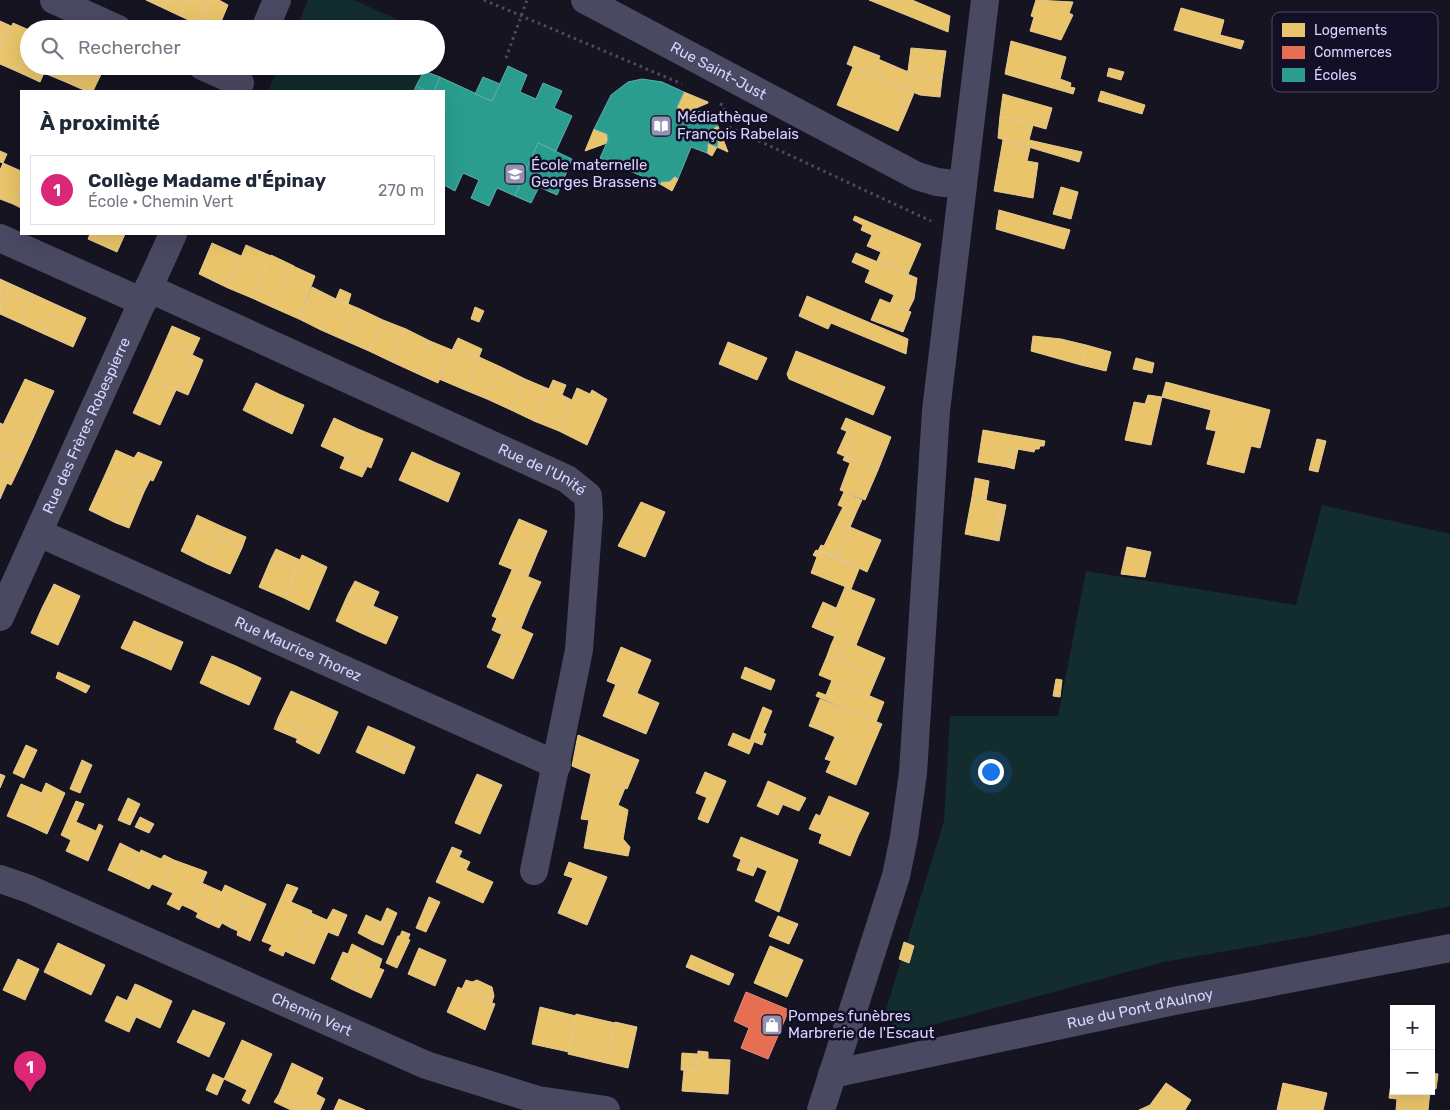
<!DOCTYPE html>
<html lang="fr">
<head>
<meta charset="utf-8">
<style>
	body { margin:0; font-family:Rubik,sans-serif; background:#f2f2f3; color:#1f2937 }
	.controls { position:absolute; right:15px; bottom:15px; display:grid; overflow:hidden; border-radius:0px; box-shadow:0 5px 20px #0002 }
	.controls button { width:45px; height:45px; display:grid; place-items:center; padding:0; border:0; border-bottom:1px solid #e0e1e3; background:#fff; color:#1f2937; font:25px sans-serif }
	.you { position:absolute; left:990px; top:771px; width:18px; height:18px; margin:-12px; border:4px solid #fff; border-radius:50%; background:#1a73e8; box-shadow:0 0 0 8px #1a73e833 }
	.badge { display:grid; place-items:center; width:32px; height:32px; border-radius:50%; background:#db2777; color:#fff; font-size:16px; font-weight:700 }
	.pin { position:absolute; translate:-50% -41px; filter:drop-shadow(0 1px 2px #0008) }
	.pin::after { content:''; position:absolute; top:26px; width:18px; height:15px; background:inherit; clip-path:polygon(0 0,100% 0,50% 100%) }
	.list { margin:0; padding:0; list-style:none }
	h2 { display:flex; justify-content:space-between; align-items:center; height:65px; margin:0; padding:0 20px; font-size:21px }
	h2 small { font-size:16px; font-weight:400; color:#747a83 }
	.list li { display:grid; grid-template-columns:32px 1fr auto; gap:15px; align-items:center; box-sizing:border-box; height:70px; margin:0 10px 10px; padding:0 10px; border:1px solid #e0e1e3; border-radius:0px }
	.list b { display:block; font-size:19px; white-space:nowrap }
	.list p { margin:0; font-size:16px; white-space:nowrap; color:#747a83 }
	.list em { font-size:16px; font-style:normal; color:#747a83 }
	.icon { flex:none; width:28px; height:28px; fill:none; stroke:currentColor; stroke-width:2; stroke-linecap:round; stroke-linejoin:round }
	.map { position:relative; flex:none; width:1450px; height:1110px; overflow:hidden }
	.search { position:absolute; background:#fff; box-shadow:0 5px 20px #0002; left:20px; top:20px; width:425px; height:55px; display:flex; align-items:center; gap:12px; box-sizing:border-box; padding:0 18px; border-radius:28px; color:#747a83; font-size:19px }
	.panel { position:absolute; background:#fff; box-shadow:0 5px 20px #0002; left:20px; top:90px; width:425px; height:145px; border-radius:0px }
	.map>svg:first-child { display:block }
	.green { fill:#132c2d }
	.homes { fill:#e9c46a; stroke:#e4c997 }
	.shops { fill:#e76f51; stroke:#e38d85 }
	.schools { fill:#2a9d8f; stroke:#5eaeb1 }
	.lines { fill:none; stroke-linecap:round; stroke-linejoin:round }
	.path { stroke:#44505f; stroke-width:3; stroke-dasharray:2.5 4; stroke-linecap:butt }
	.minor { stroke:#4a4962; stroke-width:28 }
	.labels { text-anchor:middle; stroke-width:5; stroke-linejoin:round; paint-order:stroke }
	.street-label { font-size:15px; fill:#d9d4ff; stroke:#130f26 }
	.poi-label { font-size:15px; fill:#d9d4ff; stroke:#130f26; text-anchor:start }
	.key { fill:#130f26; stroke:#4e4a67; stroke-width:1 }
	.key-label { font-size:14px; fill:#d9d4ff }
</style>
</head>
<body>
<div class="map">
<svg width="1450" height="1110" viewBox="0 0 1450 1110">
	<rect width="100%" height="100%" fill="#161421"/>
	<!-- green -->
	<g class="green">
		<path d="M308,0H354L419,29H296Z"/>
		<path d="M279,66H427L415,91H268Z"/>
		<path d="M1322,505L1450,534V906L1311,936L1164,962L899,1034L884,1016L944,821L950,716H1058L1086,571L1296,605Z"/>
	</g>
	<!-- homes -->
	<g class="homes">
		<path d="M146,0H167L163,8Z"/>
		<path d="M167,0H187L180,16L163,8Z"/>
		<path d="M187,0H208L197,24L180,16Z"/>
		<path d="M208,0H219L228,5L218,29H207L197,24Z"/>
		<path d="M869,0H912L950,16L948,32Z"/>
		<path d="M1036,0L1073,2L1069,13L1073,15L1061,40L1030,31L1034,17L1031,16Z"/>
		<path d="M1181,8L1224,20L1220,35L1244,41L1241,49L1174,30Z"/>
		<path d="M0,21L11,26L0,51Z"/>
		<path d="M13,23L29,30V43L16,71L0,64V51Z"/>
		<path d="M1011,41L1066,57L1060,79L1071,83L1070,87L1075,88L1073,94L1005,74Z"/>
		<path d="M29,43V66L20,62Z"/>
		<path d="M854,46L880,56L872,75L847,64Z"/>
		<path d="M911,48L946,51L942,79L922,77L923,73L908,71Z"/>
		<path d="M878,59L906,71L923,73L922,77L942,79L940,97L920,95L872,75Z"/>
		<path d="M20,62L44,73L40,82L16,71Z"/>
		<path d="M30,66H47L44,73Z"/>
		<path d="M47,66H76L68,83L44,73Z"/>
		<path d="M76,66H105L93,91H86L68,83Z"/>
		<path d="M853,67L905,89L901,107L907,110L898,131L837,105Z"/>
		<path d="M1109,68L1124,72L1121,80L1107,76Z"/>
		<path d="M905,89L914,93L907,110L901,107Z"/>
		<path d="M1101,91L1145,105L1142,114L1098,101Z"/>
		<path d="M684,92L708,102V103L680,115L677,107Z"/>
		<path d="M1003,94L1052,108L1046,129L1000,116Z"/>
		<path d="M1000,116L1033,125L1029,140L1082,152L1079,162L998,138Z"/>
		<path d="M718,126L728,152L717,147L718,143L713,128Z"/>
		<path d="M594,129L607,134L608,140L607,143L585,151Z"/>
		<path d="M1003,140L1030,148L1027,161L1038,163L1033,198L994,191Z"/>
		<path d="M708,143L717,147L712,156L707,153Z"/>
		<path d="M0,151L7,154L3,163L0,162Z"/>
		<path d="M3,163L21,171V186L13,204L0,199V170Z"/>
		<path d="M675,176L678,179L672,191L660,184L661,182L670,181Z"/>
		<path d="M21,186V208L13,204Z"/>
		<path d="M1061,187L1078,192L1071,219L1053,214Z"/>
		<path d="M999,210L1070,230L1064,249L996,229Z"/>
		<path d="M855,216L921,244L908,274L877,261L881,252L867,246L872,235L861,230L863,225L853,220Z"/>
		<path d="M90,234H125L117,252L88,239Z"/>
		<path d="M212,243L241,256L228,288L199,274Z"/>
		<path d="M246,245L271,256L252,298L228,288Z"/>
		<path d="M856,253L917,278L914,299L908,311L890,304L894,295L865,282L870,270L852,262Z"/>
		<path d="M271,255L294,266L274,308L252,298Z"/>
		<path d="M293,266L315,276L299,319L274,308Z"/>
		<path d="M0,279L11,284L0,308Z"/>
		<path d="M11,284L33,294L20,323L0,314V308Z"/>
		<path d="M312,287L336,299L321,330L299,319Z"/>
		<path d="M340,289L351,294L348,304L336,299Z"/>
		<path d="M33,294L57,305L44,334L20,323Z"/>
		<path d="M807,296L908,339L906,354L831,323L828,329L799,316Z"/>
		<path d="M336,299L360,309L346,341L321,330Z"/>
		<path d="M880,299L911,312L903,332L871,320Z"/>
		<path d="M57,305L86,318L73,347L44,334Z"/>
		<path d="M475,307L484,311L479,322L471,319Z"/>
		<path d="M360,309L383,320L369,351L346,341Z"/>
		<path d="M383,320L406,329L392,362L369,351Z"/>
		<path d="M172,326L200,338L192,355L165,342Z"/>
		<path d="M406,329L430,341L416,373L392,362Z"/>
		<path d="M1033,336L1061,339L1086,345L1081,365L1031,351Z"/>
		<path d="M458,338L482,349L479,357L454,346Z"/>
		<path d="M430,341L452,350L438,383L416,373Z"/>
		<path d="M165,342L203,360L199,370L187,365L176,390L149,378Z"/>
		<path d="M728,342L767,358L757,380L719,364Z"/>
		<path d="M1086,345L1111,352L1106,371L1081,365Z"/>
		<path d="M454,346L479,357L465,390L439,379Z"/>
		<path d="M796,351L885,387L873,415L789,379L787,374Z"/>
		<path d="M479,357L501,367L487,399L465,390Z"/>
		<path d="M1136,358L1154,363L1152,373L1133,369Z"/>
		<path d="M187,365L199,370L188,395L176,390Z"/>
		<path d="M501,367L525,379L511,410L487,399Z"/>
		<path d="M149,378L176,390L160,425L133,413Z"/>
		<path d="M25,379L54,391L43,415L14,402Z"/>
		<path d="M525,379L549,389L534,421L511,410Z"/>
		<path d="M553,380L566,385L562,395L572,400L559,431L534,421Z"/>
		<path d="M1166,382L1270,410L1260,448L1251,446L1244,473L1207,464L1216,431L1206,429L1211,410L1162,397Z"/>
		<path d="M256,383L281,395L269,423L243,410Z"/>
		<path d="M577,388L590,394L592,390L607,399L587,445L559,431Z"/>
		<path d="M281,395L304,405L292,434L269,423Z"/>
		<path d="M1148,395L1162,397L1151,445L1125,440L1134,402L1145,404Z"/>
		<path d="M14,402L43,415L33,438L3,425Z"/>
		<path d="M334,418L358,429L345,457L321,446Z"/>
		<path d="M846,418L891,437L878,470L846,457L856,435L841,429Z"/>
		<path d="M0,423L33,438L22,462L0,452Z"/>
		<path d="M358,429L383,439L371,468L345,457Z"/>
		<path d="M983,430L1045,441L1044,446H1040L1039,449H1035L1034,452L1011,448L1007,467L978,462Z"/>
		<path d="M847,431L856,435L846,457L837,453Z"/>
		<path d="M1317,439L1326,441L1318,472L1309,470Z"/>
		<path d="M1011,448L1018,449L1014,469L1007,467Z"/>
		<path d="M116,450L134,458L138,452L162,462L153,481L138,474L132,487L105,475Z"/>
		<path d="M0,452L22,462L11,485L0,480Z"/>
		<path d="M412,452L436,463L424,491L399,480Z"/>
		<path d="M845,456L878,470L865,500L840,490L850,463L843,460Z"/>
		<path d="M345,457L367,467L362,477L340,468Z"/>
		<path d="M436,463L460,473L448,502L424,491Z"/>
		<path d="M138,474L150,480L144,492L132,487Z"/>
		<path d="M105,475L132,487L116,523L89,510Z"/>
		<path d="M975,478L989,481L986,500L972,497Z"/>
		<path d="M0,480L7,483L0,499Z"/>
		<path d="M132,487L144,492L129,528L116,523Z"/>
		<path d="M844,492L862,500L856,513L838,505Z"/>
		<path d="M972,497L1001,504L994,540L965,534Z"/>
		<path d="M641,502L665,512L645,557L618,546Z"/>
		<path d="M1001,504L1006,505L999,541L994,540Z"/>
		<path d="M843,507L856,513L850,527L836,521Z"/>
		<path d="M197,515L223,527L219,537L193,525Z"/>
		<path d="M519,519L547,531L537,554L509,541Z"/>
		<path d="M836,521L850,527L836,557L818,551L821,545L824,546Z"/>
		<path d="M193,525L219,537L207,564L181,551Z"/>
		<path d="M223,527L246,537L242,548L219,537Z"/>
		<path d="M850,527L881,540L867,572L836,557Z"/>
		<path d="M219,537L242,548L230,574L207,564Z"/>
		<path d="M509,541L537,554L528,576L499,564Z"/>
		<path d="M1127,547L1151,552L1145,577L1121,574Z"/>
		<path d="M276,549L300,560L296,571L271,559Z"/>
		<path d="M816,550L859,569L851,589L811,573L817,557L813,555Z"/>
		<path d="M821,551L860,567L859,569L821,552Z"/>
		<path d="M302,555L327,567L309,610L284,598Z"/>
		<path d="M271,559L296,571L284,598L259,587Z"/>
		<path d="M512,570L541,582L530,606L502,593Z"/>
		<path d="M355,581L379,592L373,606L348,594Z"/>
		<path d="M54,584L80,596L69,621L42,608Z"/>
		<path d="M845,587L875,599L856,645L826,633Z"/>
		<path d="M502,593L530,606L521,628L492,616Z"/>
		<path d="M348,594L373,606L361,633L336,621Z"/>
		<path d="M823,602L836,608L826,633L812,627Z"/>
		<path d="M373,606L398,617L386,644L361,633Z"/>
		<path d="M42,608L69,621L58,645L31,633Z"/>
		<path d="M497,618L507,622L501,634L492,630Z"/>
		<path d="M134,621L159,632L147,659L121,648Z"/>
		<path d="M507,622L533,634L523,657L497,645Z"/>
		<path d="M159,632L183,642L171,670L147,659Z"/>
		<path d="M835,636L885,658L877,677L840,661L844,651L831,645Z"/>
		<path d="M497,645L523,657L513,679L487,667Z"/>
		<path d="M831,645L844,651L840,661L827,656Z"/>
		<path d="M621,647L651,660L637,693L607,681Z"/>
		<path d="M212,656L236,666L224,694L200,683Z"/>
		<path d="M827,656L877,677L869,696L819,675Z"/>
		<path d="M236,666L261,678L249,705L224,694Z"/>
		<path d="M745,667L775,680L771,690L741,678Z"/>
		<path d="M58,672L90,686L86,693L56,678Z"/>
		<path d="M1056,679L1062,680L1060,697L1053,696Z"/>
		<path d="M832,680L884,702L876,722L816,696L818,692L826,695Z"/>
		<path d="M616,684L659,703L646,734L603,716Z"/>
		<path d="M291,691L314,701L302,729L278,718Z"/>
		<path d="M820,699L882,724L870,752L817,729L819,724L811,721Z"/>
		<path d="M314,701L338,712L326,739L302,729Z"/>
		<path d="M763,707L772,711L763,733L766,734L762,745L750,740Z"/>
		<path d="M278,718L302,729L298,739L274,729Z"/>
		<path d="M811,721L819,724L817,729L809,726Z"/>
		<path d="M368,726L391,736L380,763L356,752Z"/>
		<path d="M302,729L326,739L319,754L296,742Z"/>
		<path d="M733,733L754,742L749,754L728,745Z"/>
		<path d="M578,735L639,760L627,789L572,766Z"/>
		<path d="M391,736L415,747L404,774L380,763Z"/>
		<path d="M835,737L870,752L856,785L826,772L831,761L825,759Z"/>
		<path d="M26,745L37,750L24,778L13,773Z"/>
		<path d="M82,760L92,765L80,793L70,789Z"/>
		<path d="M705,772L726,781L717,802L696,793Z"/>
		<path d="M0,774L5,776L0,788Z"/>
		<path d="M477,774L502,785L491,809L466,798Z"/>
		<path d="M591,774L625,788L618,805L628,810L623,839L630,847L628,856L584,848L589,820L581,819Z"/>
		<path d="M768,781L806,798L799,811L762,796Z"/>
		<path d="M46,783L65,793L47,834L28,825Z"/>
		<path d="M21,784L42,793L28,825L7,816Z"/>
		<path d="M762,796L783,804L778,815L757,806Z"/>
		<path d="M829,796L869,813L858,836L814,818L816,814L820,816Z"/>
		<path d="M707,797L717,802L708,823L698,819Z"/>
		<path d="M128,798L140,804L130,825L118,820Z"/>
		<path d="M466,798L491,809L480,834L455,823Z"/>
		<path d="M76,801L84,804L76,822L96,831L99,824L103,826L88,861L66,851L71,840L61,835Z"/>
		<path d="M140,817L154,824L149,833L135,827Z"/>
		<path d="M814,818L858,836L850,856L819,843L822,834L809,829Z"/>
		<path d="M741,837L798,860L779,912L755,901L767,871L733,856Z"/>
		<path d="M120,843L140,853L128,879L108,870Z"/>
		<path d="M452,847L462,851L459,857L470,862L466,870L493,882L483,903L436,882Z"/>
		<path d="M141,850L161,859L164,855L174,860L161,888L152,884L149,889L128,879Z"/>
		<path d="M174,860L207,872L191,909L182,905L179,910L167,904L173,893L161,888Z"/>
		<path d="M741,860L757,867L753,876L737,870Z"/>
		<path d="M569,862L607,877L587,925L558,913L573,878L564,875Z"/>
		<path d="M202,883L222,892L208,923L196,917L198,913L191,909Z"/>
		<path d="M287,884L298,888L291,902L312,911L293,955L285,951L283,956L269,950L272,945L262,941Z"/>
		<path d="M225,885L246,895L231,928L222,923L219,928L208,923Z"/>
		<path d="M246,895L266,904L250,941L237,935L238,931L231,928Z"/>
		<path d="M429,897L440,902L426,932L416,928Z"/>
		<path d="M387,908L397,913L391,927L381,922Z"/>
		<path d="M333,909L347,915L338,936L328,932L314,964L293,955L311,913L327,920Z"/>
		<path d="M366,915L381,922L373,941L358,933Z"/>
		<path d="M778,916L798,924L789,944L769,936Z"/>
		<path d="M381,922L391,927L383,945L373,941Z"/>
		<path d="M402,931L410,934L408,939L410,940L397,968L386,963L398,936H400Z"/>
		<path d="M904,942L914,946L909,963L899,959Z"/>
		<path d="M58,943L105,965L91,995L44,972Z"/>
		<path d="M352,944L368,952L351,989L331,979L343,952L348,954Z"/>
		<path d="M770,946L803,960L787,997L754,983Z"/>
		<path d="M419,948L446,960L435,986L408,974Z"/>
		<path d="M368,952L382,959L379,968L384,970L371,998L351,989Z"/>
		<path d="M691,955L734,974L729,985L686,967Z"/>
		<path d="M18,959L39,969L25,1000L3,990Z"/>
		<path d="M466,980L472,982L477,980L492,987L494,996L492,1002L462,989Z"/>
		<path d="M135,984L140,986L132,1003L127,1001Z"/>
		<path d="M140,986L172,1001L160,1028L136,1017L129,1032L105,1021L117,996L132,1003Z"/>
		<path d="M458,987L495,1004L485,1030L447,1012Z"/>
		<path d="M540,1007L576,1016L569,1052L532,1044Z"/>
		<path d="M193,1010L225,1023L209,1057L177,1042Z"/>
		<path d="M576,1014L615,1023L606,1063L568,1054Z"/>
		<path d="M615,1022L637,1027L628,1068L606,1063Z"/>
		<path d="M242,1040L272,1054L249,1104L242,1100L247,1090L224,1079Z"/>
		<path d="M698,1051L708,1052V1059L730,1060L728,1094L682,1091L684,1070L696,1071Z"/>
		<path d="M682,1053L697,1054L696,1071L681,1070Z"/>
		<path d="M292,1063L323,1078L316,1094L325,1099L320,1110H304L305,1106L279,1094Z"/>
		<path d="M1393,1068L1394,1091H1430L1428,1110H1396L1397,1099L1389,1098Z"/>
		<path d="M1431,1073L1438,1074L1436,1089L1431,1088Z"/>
		<path d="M213,1074L224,1079L217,1095L206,1090Z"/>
		<path d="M1166,1083L1191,1100L1185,1110H1139L1150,1105Z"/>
		<path d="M1283,1083L1327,1093L1323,1110H1277Z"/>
		<path d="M279,1094L305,1106L304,1110H291L274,1102Z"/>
		<path d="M339,1099L365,1110H334Z"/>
	</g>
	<!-- shops -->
	<path class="shops" d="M746,992L789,1010L768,1059L741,1048L749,1028L734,1021Z"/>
	<!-- schools -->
	<g class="schools">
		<path d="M508,66L527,75L520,92L536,99L543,83L562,91L554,108L572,116L556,151L538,143L515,196L497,188L489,206L471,198L479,180L463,173L455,191L444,185V91H434L440,77L492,101Z"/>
		<path d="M424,71L440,77L434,91H427L416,86Z"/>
		<path d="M483,77L500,84L492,101L475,94Z"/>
		<path d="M642,79L662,82L684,92L677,107L680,115L691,111L702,112L713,118L718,126L713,128L718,143L717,147L708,143L707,153L691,147L678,179L675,176L670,181L661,182L660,184L600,158L608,140L607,134L594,129L611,95L628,82Z"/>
		<path d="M416,86L427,91H414Z"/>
		<path d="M538,143L572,159L557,195L539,187L531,203L515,196Z"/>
	</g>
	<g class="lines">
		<!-- path -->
		<g class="path">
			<path d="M484,0L682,84"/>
			<path d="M506,58L527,0"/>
			<path d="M720,104L723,105L729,127L931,221"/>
		</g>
		<!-- minor -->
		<g class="minor">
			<path d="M54,0L118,29"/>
			<path id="s1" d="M585,0L917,176L937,182L963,185"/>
			<path d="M265,29L277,0"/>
			<path d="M202,66L240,83"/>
			<path d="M0,238L143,302"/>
			<path id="s2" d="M148,288L567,479L588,496L589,515L579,650L534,871"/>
			<path id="s3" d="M39,533L557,765"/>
			<path id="s4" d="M0,617L173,234"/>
			<path id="s5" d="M0,879L29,889L426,1065L538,1100L606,1110"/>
			<path id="s6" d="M832,1074L1174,1001L1450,948"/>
			<path d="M821,1110L896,876L904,837L913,773L936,411L985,0"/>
		</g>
	</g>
	<!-- icons -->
	<defs>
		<g id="library-square" transform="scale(1.125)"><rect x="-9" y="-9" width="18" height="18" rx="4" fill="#9591b1" stroke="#130f26"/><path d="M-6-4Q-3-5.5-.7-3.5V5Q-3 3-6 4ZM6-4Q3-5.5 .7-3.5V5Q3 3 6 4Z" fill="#fff"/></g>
		<g id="school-square" transform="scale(1.125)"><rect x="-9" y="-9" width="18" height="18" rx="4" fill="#9591b1" stroke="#130f26"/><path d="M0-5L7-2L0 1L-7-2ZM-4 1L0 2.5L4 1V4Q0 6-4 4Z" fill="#fff"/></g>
		<g id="shop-square" transform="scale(1.125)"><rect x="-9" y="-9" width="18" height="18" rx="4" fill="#9591b1" stroke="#130f26"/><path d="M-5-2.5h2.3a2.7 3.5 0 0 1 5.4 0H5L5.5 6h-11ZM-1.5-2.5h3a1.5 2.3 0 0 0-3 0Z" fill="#fff"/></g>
	</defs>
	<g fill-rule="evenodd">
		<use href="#library-square" x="661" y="126"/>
		<use href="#school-square" x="515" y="174"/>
		<use href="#shop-square" x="772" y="1025"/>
	</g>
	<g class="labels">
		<!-- street labels -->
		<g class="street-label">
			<text dy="5" stroke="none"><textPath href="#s1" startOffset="151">Rue Saint-Just</textPath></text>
			<text dy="5" stroke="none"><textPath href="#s4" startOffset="210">Rue des Frères Robespierre</textPath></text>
			<text dy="5" stroke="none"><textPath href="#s2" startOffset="434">Rue de l'Unité</textPath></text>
			<text dy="5" stroke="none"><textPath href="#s3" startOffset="284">Rue Maurice Thorez</textPath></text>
			<text dy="5" stroke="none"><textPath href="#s6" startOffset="315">Rue du Pont d'Aulnoy</textPath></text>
			<text dy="5" stroke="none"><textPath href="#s5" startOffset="340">Chemin Vert</textPath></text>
		</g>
		<!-- poi labels -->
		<g class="poi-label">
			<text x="677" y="122">Médiathèque<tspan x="677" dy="17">François Rabelais</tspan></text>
			<text x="531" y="170">École maternelle<tspan x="531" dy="17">Georges Brassens</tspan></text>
			<text x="788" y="1021">Pompes funèbres<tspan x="788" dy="17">Marbrerie de l'Escaut</tspan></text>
		</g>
	</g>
	<!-- legend -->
	<rect x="1272" y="12" width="166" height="80" rx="8" class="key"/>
	<rect x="1282" y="23" width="23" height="14" fill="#e9c46a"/>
	<rect x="1282" y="46" width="23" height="13" fill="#e76f51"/>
	<rect x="1282" y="68" width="23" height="14" fill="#2a9d8f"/>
	<g class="key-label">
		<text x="1314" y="35">Logements</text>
		<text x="1314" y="57">Commerces</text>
		<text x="1314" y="80">Écoles</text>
	</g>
</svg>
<div class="controls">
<button>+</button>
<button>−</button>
</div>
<div class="you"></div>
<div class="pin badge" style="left:30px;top:1092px">1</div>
<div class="search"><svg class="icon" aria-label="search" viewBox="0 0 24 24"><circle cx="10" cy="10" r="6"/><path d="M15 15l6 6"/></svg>Rechercher</div>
<section class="panel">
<h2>À proximité<small></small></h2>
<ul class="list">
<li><span class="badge">1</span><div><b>Collège Madame d'Épinay</b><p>École · Chemin Vert</p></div><em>270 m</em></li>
</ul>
</section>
</div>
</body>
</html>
